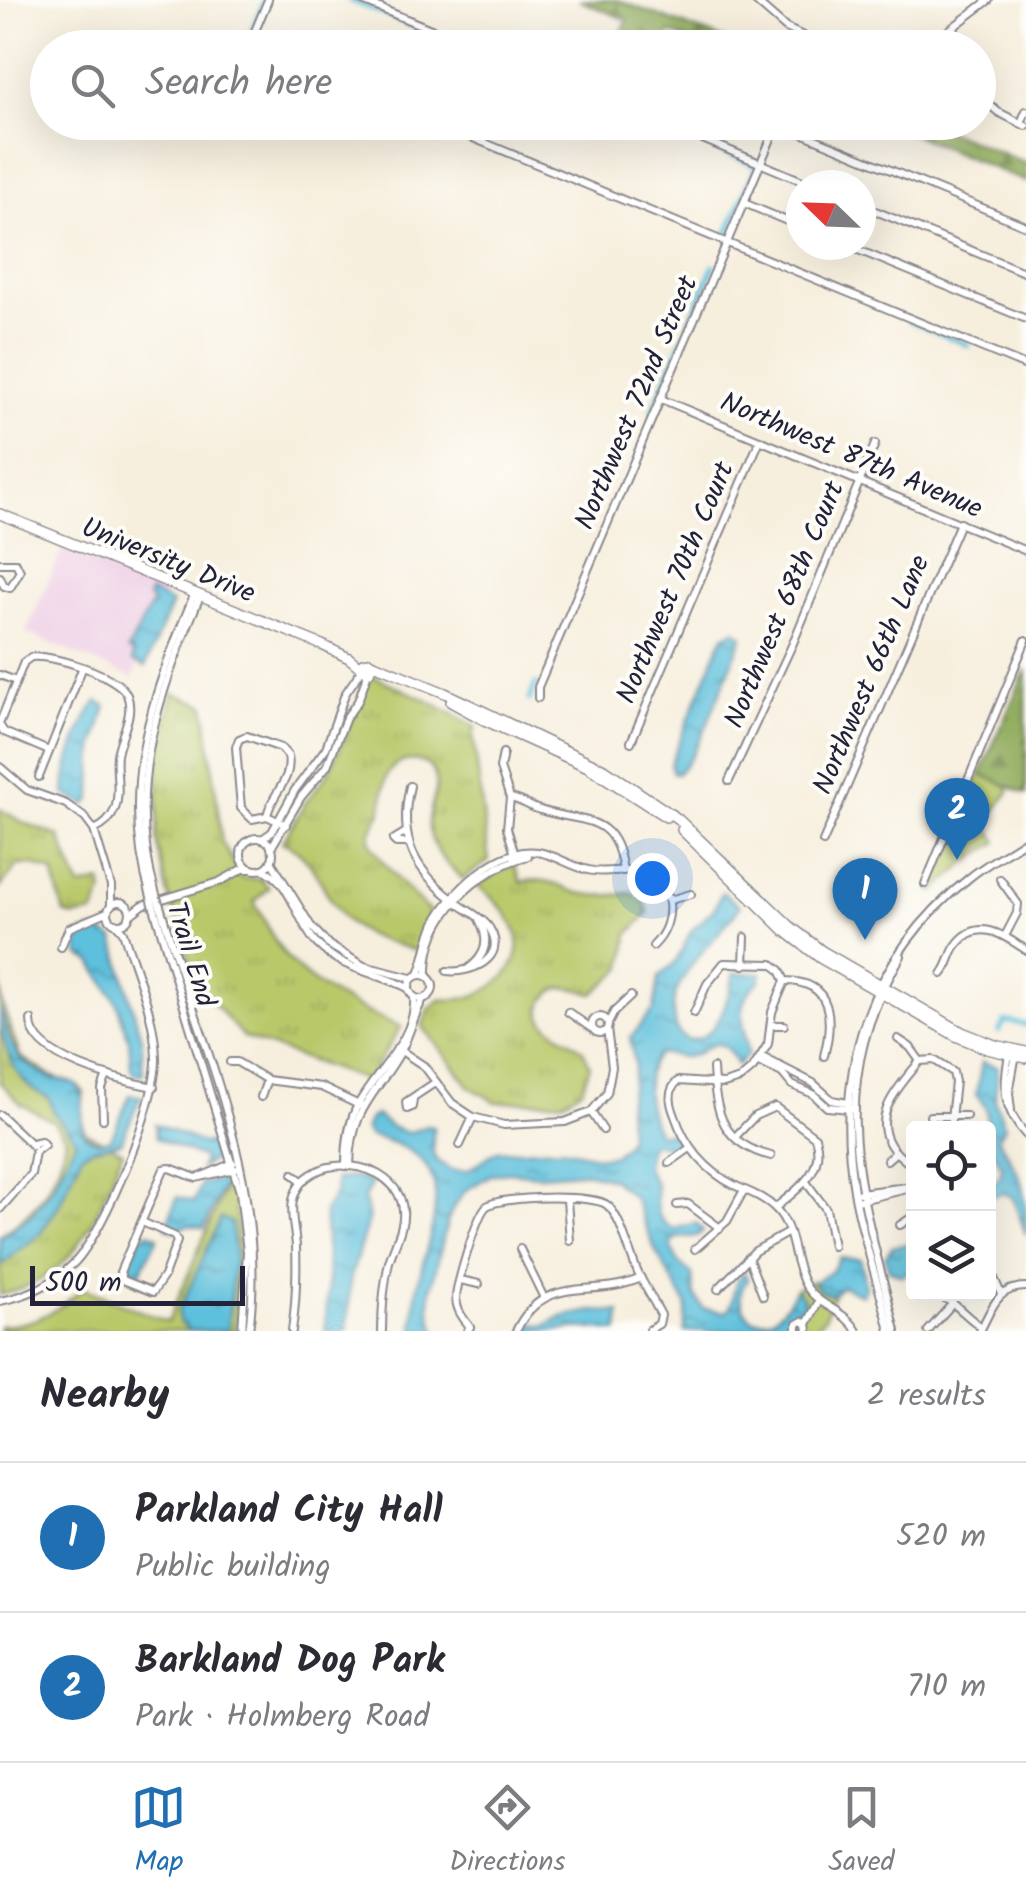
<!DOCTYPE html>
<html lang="en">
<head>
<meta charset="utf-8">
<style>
	body { margin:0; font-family:Kalam,sans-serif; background:#f7f7f7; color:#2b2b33 }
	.controls { position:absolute; right:30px; bottom:30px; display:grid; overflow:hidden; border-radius:10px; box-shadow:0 10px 40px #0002 }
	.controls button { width:90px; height:90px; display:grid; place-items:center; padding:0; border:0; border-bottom:2px solid #e1e1e2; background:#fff; color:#2b2b33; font:50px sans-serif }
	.compass { position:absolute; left:786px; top:170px; width:90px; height:90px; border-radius:50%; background:#fff; box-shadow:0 10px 40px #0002; rotate:293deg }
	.scale { position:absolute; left:30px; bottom:25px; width:215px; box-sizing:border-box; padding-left:10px; border:5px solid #22223b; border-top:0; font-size:28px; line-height:35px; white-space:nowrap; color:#22223b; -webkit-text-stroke:8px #fdfcf7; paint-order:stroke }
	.you { position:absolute; left:652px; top:878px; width:35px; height:35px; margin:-25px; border:8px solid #fff; border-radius:50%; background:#1a73e8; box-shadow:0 0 0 15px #1a73e833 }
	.badge { display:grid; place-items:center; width:65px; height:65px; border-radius:50%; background:#1f6fb2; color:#fff; font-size:32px; font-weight:700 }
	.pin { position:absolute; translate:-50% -82px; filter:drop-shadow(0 2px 5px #0008) }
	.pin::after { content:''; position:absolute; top:52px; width:35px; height:30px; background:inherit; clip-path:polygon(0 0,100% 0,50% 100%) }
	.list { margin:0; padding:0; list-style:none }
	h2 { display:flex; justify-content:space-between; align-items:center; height:130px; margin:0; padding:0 40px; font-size:42px }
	h2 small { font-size:32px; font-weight:400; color:#7c7c81 }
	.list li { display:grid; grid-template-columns:65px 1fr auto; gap:30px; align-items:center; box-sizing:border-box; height:150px; padding:0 40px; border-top:2px solid #e1e1e2 }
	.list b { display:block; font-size:38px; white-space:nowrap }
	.list p { margin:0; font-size:32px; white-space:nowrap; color:#7c7c81 }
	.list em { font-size:32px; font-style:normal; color:#7c7c81 }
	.icon { flex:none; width:55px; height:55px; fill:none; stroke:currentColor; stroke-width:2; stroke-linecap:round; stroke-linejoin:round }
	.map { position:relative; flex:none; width:1026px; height:1331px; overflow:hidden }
	.search { position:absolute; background:#fff; box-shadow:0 10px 40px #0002; left:30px; right:30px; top:30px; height:110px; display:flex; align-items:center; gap:25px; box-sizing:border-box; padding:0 35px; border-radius:55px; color:#7c7c81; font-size:38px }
	.sheet { height:430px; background:#fff }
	nav { display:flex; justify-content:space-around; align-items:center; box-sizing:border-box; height:140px; border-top:2px solid #e1e1e2; background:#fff; font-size:28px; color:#7c7c81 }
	nav a { display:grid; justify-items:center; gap:5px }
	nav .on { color:#1f6fb2 }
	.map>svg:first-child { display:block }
	.built { fill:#efd0e6 }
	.grass { fill:url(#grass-tufts); stroke:#6e7653; stroke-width:2.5 }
	.forest { fill:url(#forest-firs); stroke:#5a684d; stroke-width:2.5 }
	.park { fill:#b9c96b; stroke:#6e7653; stroke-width:2.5 }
	.water { fill:url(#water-ripples); stroke:#40718c; stroke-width:2.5 }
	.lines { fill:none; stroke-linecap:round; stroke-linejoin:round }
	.canal { stroke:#5dc0dc; stroke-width:5 }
	.minor-casing { stroke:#8c888c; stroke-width:10 }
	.major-casing { stroke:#8c888c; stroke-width:12 }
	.minor { stroke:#fff; stroke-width:6 }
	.major { stroke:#fff; stroke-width:9 }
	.minor-bridge-casing { stroke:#8c888c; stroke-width:10; stroke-linecap:butt }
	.minor-bridge { stroke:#fff; stroke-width:6 }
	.labels { text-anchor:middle; stroke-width:8; stroke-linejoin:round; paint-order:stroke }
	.street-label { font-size:28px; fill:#22223b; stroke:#fdfcf7 }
</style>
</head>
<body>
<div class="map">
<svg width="1026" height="1331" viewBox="0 0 1026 1331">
	<defs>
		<pattern id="grass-tufts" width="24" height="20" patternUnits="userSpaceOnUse" patternTransform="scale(2.5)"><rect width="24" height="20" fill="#b9c96b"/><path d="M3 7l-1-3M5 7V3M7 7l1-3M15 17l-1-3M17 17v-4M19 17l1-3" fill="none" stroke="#9fac5e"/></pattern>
		<pattern id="forest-firs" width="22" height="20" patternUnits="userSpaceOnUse" patternTransform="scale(2.5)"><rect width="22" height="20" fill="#92ad5f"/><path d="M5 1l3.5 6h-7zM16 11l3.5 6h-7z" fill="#778c50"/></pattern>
		<pattern id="water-ripples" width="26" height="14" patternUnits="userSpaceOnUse" patternTransform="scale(2.5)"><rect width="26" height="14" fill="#5dc0dc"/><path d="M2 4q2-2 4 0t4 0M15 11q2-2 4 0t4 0" fill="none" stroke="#4c9cb4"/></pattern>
	</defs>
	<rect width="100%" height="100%" fill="#fdfcf7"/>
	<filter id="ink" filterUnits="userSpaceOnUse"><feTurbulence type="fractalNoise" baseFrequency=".01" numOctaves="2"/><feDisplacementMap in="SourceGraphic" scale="20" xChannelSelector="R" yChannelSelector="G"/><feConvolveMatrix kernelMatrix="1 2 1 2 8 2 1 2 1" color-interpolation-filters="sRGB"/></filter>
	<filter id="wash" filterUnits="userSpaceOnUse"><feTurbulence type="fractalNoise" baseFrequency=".0048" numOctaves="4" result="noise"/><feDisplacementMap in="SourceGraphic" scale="40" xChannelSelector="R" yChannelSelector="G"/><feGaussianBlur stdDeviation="2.25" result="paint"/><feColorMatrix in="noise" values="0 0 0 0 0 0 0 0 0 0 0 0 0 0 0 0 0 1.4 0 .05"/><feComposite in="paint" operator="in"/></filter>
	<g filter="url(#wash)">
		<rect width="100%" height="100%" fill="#f7efde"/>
		<!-- built -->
		<path class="built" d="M62,549L166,591L133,678L26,633Z"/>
		<!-- grass -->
		<g class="grass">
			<path d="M371,675L431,702L476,727L473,733L489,861L463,879C447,865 433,851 429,829C425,806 449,783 427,765C420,760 414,759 405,761C380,767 386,791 381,811C378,820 369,829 370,839C371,853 420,904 433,914L418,951C393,943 365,939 346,920C321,895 318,856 282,842L306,802L330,770Z"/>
			<path d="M173,693L205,705L222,842L242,878L261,879L269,888L254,902C263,915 269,930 277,944C304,986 357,1008 401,1027L367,1081L243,1037L196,983L167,890L157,841L158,759Z"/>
			<path d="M0,809L24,823L59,836L80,887L101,882L103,892L94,913L74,917L64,913L53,872L34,865H18L0,888Z"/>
			<path d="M514,864L521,882C550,877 549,884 575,892C593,897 613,896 631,893L645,903L648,913L629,934L623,968L593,994C577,990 560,981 547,997C524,1025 570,1036 583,1050C584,1052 589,1063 590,1065L582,1089L563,1101L496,1102L470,1087L422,1026L429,1009L441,999C473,1005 523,978 518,940C514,915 495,901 477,885Z"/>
			<path d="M0,977L2,1003L20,1056L51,1076L75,1084L84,1092L81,1117L85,1132L123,1151C95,1217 79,1278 0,1295V1235C35,1213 58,1181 66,1139L54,1122L21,1104L0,1082Z"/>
		</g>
		<!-- forest -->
		<g class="forest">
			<path d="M579,0H617L743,47H705L670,33L663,47H616L627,20Z"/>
			<path d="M886,123H930L1026,163V182Z"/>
			<path d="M1026,669V794L980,774Z"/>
		</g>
		<!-- park -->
		<g class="park">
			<path d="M980,774L1007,786L1009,792L991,816L984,817L966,809Z"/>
			<path d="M976,822L988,827L998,842L966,863L934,892L931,890L956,832L969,838Z"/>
			<path d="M230,1176C241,1228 242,1278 235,1331H0V1326C33,1326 60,1310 83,1288L168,1322Z"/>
			<path d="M812,1281L820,1291L833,1296L824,1318L816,1326L818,1331H779L804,1304L796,1289Z"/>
		</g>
		<!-- water -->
		<g class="water">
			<path d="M150,592L172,603L145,667L133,661V652L128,650L152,603L148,597Z"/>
			<path d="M735,630L743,636L707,725L691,757L677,774L673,773L670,764L721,641L725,635Z"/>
			<path d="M97,701L106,706L94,750L92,799L86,805L65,794C64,768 80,723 97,701Z"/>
			<path d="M722,892L740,906C720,936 691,957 676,993C668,1014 676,1053 705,1035C721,1025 731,990 734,973H762L760,981C731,1003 746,1026 748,1055L737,1065C717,1023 707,1057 684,1057C675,1057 668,1053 659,1054C639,1072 647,1112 658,1134L673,1133L678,1144L669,1147L654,1143L649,1146L646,1168L656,1184C658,1205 651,1218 674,1229L696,1223L703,1230C698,1241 682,1234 673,1240L671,1247L679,1263L692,1274L694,1295L704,1309L726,1312C738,1301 729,1282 744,1273L748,1280C736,1291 740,1310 752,1319C779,1325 784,1307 796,1289L804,1300L802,1309L779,1331H684L687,1306L656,1252L634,1198L612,1179L584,1172L541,1175L507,1172L491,1175L465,1191L453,1208L447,1223L431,1289L430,1310L436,1331H414C414,1316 414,1299 418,1284C433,1216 465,1157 369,1136L365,1128L370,1118L376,1115L391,1127L408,1133L426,1126L433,1127V1152L436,1160L452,1170L466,1171L497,1151L562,1148L600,1157L614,1155L626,1144L629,1135L627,1108L635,1067L630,1038L654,1009L659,977L676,962L691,931L714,909Z"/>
			<path d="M96,929L114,939L142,1041L143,1074H135L131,1069L129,1040L116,1001L92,962L80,956L76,941L78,935Z"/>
			<path d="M0,1008C6,1024 10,1046 20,1058C26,1065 38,1070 46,1075C55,1081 68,1079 76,1085C90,1097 76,1122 87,1137L99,1142L111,1139L130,1095L141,1096L121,1142L94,1148L82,1154L59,1205L41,1233L0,1266V1237L32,1214L53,1186L76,1140L54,1113L49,1098C14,1085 0,1043 0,1008Z"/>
			<path d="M982,1062L998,1067L995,1100L1005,1127L997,1138C1023,1175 1026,1189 1026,1235L1013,1198L1004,1193L989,1197V1188L1000,1176L1002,1167L989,1144L988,1128H985C989,1113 987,1106 976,1095Z"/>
			<path d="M155,1124L204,1144L214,1142V1159L200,1169L203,1158L156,1138Z"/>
			<path d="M227,1177L204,1228L188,1225L175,1231L166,1227L177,1197L194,1202L201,1184Z"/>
			<path d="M354,1177L372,1182L364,1199L369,1218L351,1277L347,1331H325L328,1278L324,1211L335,1194L336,1179Z"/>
			<path d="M221,1218L231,1222L235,1254L228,1326L225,1331L189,1330L180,1323L178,1313Z"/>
			<path d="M149,1232L158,1237L137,1279L127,1276L125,1271L139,1239Z"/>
			<path d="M913,1243V1269L902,1276L889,1270L885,1257L892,1247Z"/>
			<path d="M839,1258L861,1259L865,1287L862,1295L842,1286L832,1295L820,1291L814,1282L832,1271Z"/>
			<path d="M592,1311L620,1312L619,1331L592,1328L526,1331L532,1323L544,1326L560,1317Z"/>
		</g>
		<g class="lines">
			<!-- canal -->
			<g class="canal">
				<path d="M349,0L466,48"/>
				<path d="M245,46L264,0"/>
				<path d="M652,122L756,166L727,235"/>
				<path d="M909,321L968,345"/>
				<path d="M652,412L714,265"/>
				<path d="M529,700L536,684"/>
				<path d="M999,1032L1005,1021L1026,1025"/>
			</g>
		</g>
	</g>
	<g filter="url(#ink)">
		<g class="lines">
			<!-- minor casing -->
			<g class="minor-casing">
				<g id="minor">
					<path d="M360,0L477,48"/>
					<path d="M754,0L786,28L829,48"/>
					<path d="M944,34L951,48"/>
					<path d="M252,48L250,43L268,0"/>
					<path d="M908,48L944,34L989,0"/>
					<path d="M978,95L998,112L1026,126"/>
					<path d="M434,122L1026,366"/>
					<path d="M662,122L812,185"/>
					<path d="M1021,123L1026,111"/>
					<path d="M744,203L801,227"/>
					<path d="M861,205L1026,273"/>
					<path d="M846,245L1026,319"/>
					<path d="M661,399L1026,551"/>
					<path d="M0,563H16L20,571L10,588L4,586L0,577"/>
					<path d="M0,675L16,681"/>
					<path d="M538,698V687L776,127L782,125L1026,226"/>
					<path d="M0,722L24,662L31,657C52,654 119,675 127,695C135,714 120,736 117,755C115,772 121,792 115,809C111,819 104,826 94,830"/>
					<path d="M0,726L4,732L49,751"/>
					<path d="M631,742L760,440"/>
					<path d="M503,753L500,768L510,798L507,828L516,858"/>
					<path d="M0,767L27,790L66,804L85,818L94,830L111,886V905"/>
					<path d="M39,777L82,669"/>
					<path d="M729,781L793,643L875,444"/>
					<path d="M410,786C397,841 415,872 460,905C470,912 484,919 490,929C508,959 470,974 447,971"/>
					<path d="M510,798C522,800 529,807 540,810C585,824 615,812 623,871"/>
					<path d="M267,816L252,819L241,808L236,747L239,739L247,736L281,748L288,756C293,781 271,793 267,816L286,825"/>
					<path d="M406,832L393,840L396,843H408"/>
					<circle cx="257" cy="854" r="16"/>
					<path d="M262,839L272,832L295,790L326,748L345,694L362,669"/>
					<path d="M823,842L960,523"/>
					<path d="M271,848L301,797L327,766L346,718L358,701L368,673"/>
					<path d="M271,861L311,926L329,945L364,966L411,978"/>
					<path d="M262,869C291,879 297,923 317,944C343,971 377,972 408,988"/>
					<path d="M1000,879L1018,904L1017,913L1005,936"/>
					<path d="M925,884L1026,640"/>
					<path d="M156,895C124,786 159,695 200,596"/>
					<path d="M151,897C118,786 152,695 195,593"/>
					<path d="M670,900L691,894"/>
					<circle cx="119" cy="913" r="11"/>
					<path d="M160,906C201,1044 269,1184 249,1331"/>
					<path d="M154,908L240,1192L247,1252L242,1331"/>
					<path d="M130,915L143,905L219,882L243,869H252"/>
					<path d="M61,947L69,928L107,912"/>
					<path d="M744,965L745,937"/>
					<path d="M468,969C487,955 490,940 479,919"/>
					<path d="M419,974C426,958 427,940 435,923C451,892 499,846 538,852C556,855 570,866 588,870C604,874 618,869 634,871C675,876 679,921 653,946"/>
					<path d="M942,974C950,964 950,952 958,943C979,917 1005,936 1026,950"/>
					<circle cx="421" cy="987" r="12"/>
					<path d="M427,976C425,918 475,870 528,856"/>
					<path d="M785,981L772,1012L768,1044L753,1068L740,1079L724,1084L678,1081C667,1091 670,1103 675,1116C685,1146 706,1171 734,1185C748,1192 763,1196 775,1208C796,1229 791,1261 806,1286C819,1307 844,1309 857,1331"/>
					<path d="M785,981C834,981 833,1021 824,1056"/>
					<path d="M568,1012L591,1028"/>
					<path d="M694,1013L707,984L724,963L772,964L780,970L785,981"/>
					<circle cx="600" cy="1025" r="8"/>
					<path d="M31,1020C30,1059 122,1081 154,1087"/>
					<path d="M608,1024L614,1012L631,996"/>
					<path d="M771,1025H784"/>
					<path d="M898,1039L910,1047L920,1061"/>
					<path d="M397,1048L424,1066L452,1103L473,1117L504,1125L565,1122L591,1112L607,1093L612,1067L607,1029"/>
					<path d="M1009,1054C1003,1088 1002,1108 1026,1135"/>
					<path d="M762,1057L813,1083L832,1100L848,1103"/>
					<path d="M920,1061L934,1060L953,1072L955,1082L950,1128"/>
					<path d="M230,1062H237L267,1080L321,1087L361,1106"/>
					<path d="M759,1062L782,1073L792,1085L813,1094L827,1107L851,1109"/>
					<path d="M713,1068C715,1112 722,1144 771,1156"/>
					<path d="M261,1097L267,1080"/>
					<path d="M413,1099L412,1107L407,1109L406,1102L436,1082"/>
					<path d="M1011,1110L1009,1093L1016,1054"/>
					<path d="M591,1112L603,1130"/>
					<path d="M0,1115L33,1146"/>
					<path d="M930,1116H966"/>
					<path d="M103,1119L102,1089L107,1075"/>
					<path d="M735,1137L755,1116L775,1107L815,1137C826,1171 799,1188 775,1208"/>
					<path d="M460,1145L473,1117"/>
					<path d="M887,1160L896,1152"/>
					<path d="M669,1163L690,1148"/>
					<path d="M346,1166C346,1144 348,1122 359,1103C377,1070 417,1038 414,997"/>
					<path d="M350,1166C351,1107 375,1097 401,1051C410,1034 414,1015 423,999"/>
					<path d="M914,1169C907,1160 897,1156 891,1146C870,1114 901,1085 920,1061"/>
					<path d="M293,1174L302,1181"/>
					<path d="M200,1177L233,1163"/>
					<path d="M806,1182L826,1209L833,1246"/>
					<path d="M860,1193L914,1186"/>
					<path d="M567,1200L570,1241"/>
					<path d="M857,1201L903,1190"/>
					<path d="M677,1205L688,1204L720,1228"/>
					<path d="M0,1209L31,1174L35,1152L44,1145L41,1141L32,1143"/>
					<path d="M142,1222L174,1236L177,1241L164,1276L153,1292L123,1280L120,1272L164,1169L170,1168L196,1178L235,1169"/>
					<path d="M900,1225L914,1216"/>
					<path d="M520,1249L544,1298"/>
					<path d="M695,1249L727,1221L744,1190"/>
					<path d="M994,1249L991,1271L1001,1294"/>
					<path d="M748,1257L763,1296"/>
					<path d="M460,1280L479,1284"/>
					<path d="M718,1289L755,1251L789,1232"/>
					<path d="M930,1294C953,1296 963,1316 982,1327"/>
					<path d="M0,1301C28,1296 53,1284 74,1263C105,1231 157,1103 156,1058C155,1015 136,973 123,932L115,923"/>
					<path d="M807,1324L819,1301"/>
					<path d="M292,1331C296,1303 297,1274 296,1246C295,1231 290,1214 293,1200C305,1148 398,1158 403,1210C405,1227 394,1245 389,1262C384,1284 382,1308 382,1331"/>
					<path d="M467,1331L470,1327C463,1318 457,1311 456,1299C456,1286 477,1213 487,1206C501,1196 594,1194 607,1205C621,1216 630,1257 639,1275C646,1288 654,1302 661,1315L659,1324L649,1330"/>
					<path d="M516,1331C545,1271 593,1300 641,1278"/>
					<path d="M797,1331V1324L802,1321L807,1324L808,1331"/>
					<path d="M890,1331C879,1284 862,1238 854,1191C833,1067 870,957 969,878C987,863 1007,853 1026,840"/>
					<path d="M896,1331C862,1193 821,1091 901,956"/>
					<path d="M928,1331L953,1303"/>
					<path d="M980,1331C992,1309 996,1287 1026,1287"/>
				</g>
			</g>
			<!-- major casing -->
			<g class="major-casing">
				<g id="major">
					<path d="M0,514L322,645L349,658L361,668"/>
					<path d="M372,665L369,672L362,669L363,663L369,662L445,693L606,770L678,819L790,926L822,951L962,1032L995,1045L1026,1052"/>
					<path d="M451,702L484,720L588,767L666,817"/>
					<path d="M682,830L785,931L820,958L956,1036L987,1049L1026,1058"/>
				</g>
			</g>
			<!-- minor -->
			<use href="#minor" class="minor"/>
			<!-- major -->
			<use href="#major" class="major"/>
			<!-- minor-bridge casing -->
			<g class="minor-bridge-casing">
				<g id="minor-bridge">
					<path d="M156,895L160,906"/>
					<path d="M151,897L154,908"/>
				</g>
			</g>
			<!-- minor-bridge -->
			<use href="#minor-bridge" class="minor-bridge"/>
		</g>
	</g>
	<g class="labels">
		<!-- street labels -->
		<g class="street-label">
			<text transform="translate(635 402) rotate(-67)" y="10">Northwest 72nd Street</text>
			<text transform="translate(852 454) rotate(23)" y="10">Northwest 87th Avenue</text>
			<text transform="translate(169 559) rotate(22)" y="10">University Drive</text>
			<text transform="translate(674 582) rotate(-67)" y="10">Northwest 70th Court</text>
			<text transform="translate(783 604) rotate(-67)" y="10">Northwest 68th Court</text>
			<text transform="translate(870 674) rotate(-67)" y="10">Northwest 66th Lane</text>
			<text transform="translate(192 954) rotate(73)" y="10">Trail End</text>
		</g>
	</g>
</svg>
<div class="controls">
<button><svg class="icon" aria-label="locate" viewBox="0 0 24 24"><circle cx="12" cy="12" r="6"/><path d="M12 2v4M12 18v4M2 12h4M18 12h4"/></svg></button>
<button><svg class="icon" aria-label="layers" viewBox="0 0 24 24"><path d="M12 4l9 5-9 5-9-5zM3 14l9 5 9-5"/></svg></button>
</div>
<svg class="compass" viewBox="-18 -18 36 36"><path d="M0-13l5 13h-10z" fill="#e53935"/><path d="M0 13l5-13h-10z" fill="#7c7c81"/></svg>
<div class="scale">500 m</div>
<div class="you"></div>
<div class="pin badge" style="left:865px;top:940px">1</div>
<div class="pin badge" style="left:957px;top:860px">2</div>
<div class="search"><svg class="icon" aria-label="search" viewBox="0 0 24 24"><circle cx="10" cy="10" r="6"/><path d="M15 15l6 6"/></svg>Search here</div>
</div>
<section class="sheet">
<h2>Nearby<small>2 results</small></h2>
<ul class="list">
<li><span class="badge">1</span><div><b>Parkland City Hall</b><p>Public building</p></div><em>520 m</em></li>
<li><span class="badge">2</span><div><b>Barkland Dog Park</b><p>Park · Holmberg Road</p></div><em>710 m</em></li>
</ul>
</section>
<nav>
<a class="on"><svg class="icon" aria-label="map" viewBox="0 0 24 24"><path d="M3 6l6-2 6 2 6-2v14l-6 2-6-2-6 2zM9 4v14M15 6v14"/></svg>Map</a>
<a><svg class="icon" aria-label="directions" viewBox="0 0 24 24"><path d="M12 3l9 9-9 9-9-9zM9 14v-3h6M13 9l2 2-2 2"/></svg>Directions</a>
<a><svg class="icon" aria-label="saved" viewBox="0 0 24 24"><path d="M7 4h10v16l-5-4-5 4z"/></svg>Saved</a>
</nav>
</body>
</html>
